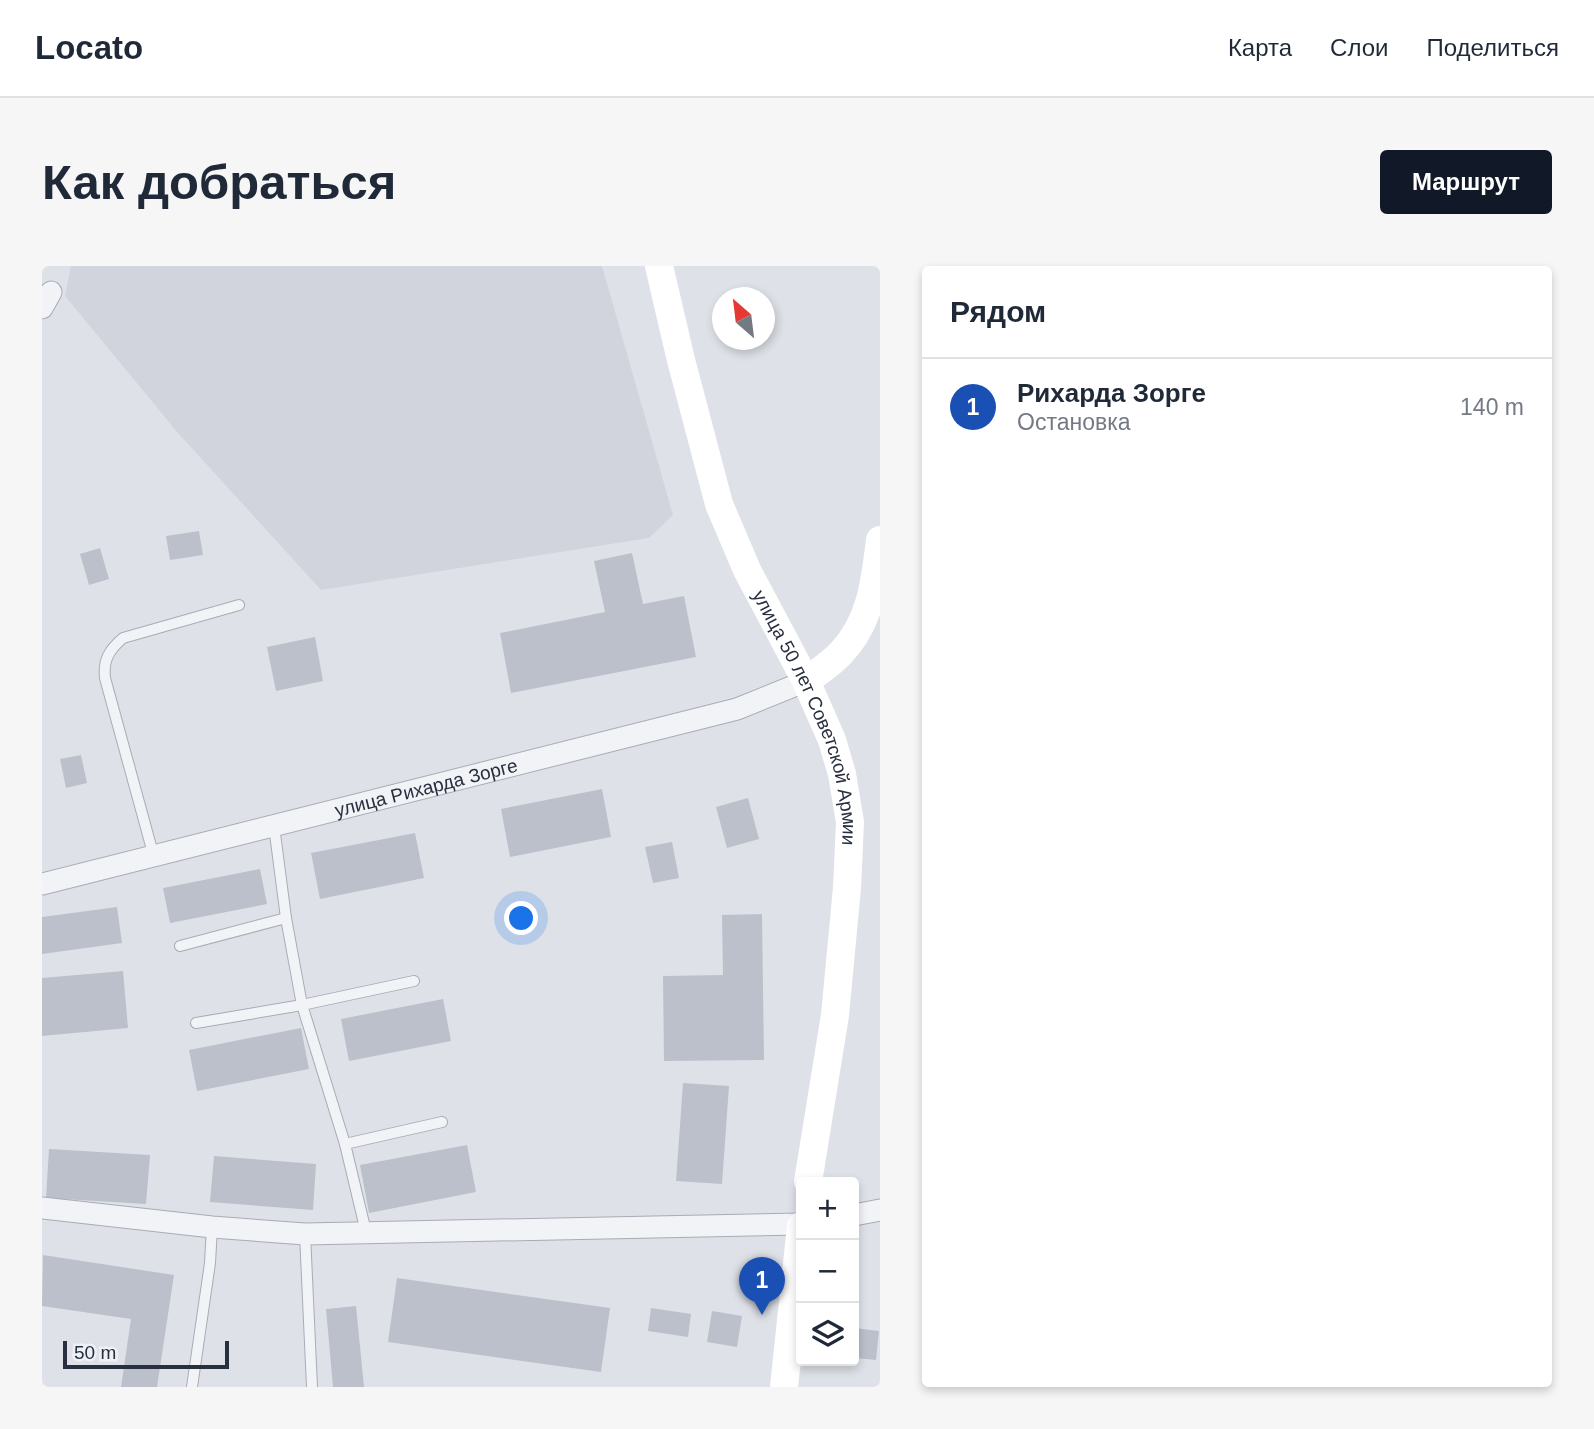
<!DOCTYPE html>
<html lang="ru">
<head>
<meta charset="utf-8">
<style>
	body { margin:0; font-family:Arial,sans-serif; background:#f6f6f7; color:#1f2937 }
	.controls { position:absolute; right:21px; bottom:21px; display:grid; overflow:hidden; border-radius:7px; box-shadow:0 4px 10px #0003 }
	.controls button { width:63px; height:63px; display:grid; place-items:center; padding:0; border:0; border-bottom:2px solid #e0e1e3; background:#fff; color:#1f2937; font:35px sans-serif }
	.compass { position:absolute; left:670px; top:21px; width:63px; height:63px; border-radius:50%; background:#fff; box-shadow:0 4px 10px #0003; rotate:332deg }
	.scale { position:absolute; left:21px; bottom:18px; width:166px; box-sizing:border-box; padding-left:7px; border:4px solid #282f3f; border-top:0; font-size:19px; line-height:24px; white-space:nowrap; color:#282f3f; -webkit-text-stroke:5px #eef1f5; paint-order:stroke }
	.you { position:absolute; left:480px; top:653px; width:24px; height:24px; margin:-18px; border:5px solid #fff; border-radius:50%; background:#1a73e8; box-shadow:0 0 0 10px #1a73e833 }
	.badge { display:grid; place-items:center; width:46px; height:46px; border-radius:50%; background:#111827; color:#fff; font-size:23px; font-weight:700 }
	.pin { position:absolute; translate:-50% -58px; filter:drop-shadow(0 2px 4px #0008) }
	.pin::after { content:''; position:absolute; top:37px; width:24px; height:21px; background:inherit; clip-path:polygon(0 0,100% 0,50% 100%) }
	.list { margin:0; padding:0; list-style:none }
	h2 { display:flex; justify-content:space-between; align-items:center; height:91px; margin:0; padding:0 28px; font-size:30px }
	h2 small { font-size:23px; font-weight:400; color:#747a83 }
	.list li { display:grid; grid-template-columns:46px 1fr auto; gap:21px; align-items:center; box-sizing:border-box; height:98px; padding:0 28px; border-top:2px solid #e0e1e3 }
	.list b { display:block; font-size:26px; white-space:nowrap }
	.list p { margin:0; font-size:23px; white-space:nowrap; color:#747a83 }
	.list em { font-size:23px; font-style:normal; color:#747a83 }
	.icon { flex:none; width:38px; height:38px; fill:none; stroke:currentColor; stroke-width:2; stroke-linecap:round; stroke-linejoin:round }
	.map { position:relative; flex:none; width:838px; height:1121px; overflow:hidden; border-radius:7px }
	header { display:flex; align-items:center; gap:42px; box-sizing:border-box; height:98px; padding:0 35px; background:#fff; border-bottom:2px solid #e0e1e3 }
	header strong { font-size:33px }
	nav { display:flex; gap:38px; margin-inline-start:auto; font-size:24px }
	.intro { display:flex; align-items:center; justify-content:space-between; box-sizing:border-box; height:168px; padding:0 42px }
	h1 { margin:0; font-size:49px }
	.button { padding:18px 32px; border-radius:7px; background:#111827; color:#fff; font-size:24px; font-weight:700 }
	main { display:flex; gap:42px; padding:0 42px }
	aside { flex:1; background:#fff; border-radius:7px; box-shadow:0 4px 10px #0003 }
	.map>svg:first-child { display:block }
	.built { fill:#d1d4dd }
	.building { fill:#bcc0ca }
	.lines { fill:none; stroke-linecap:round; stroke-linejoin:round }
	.service-casing { stroke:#a7acb5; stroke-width:12 }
	.minor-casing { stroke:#a7acb5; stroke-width:23 }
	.service { stroke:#f1f3f6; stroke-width:10 }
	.minor { stroke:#f1f3f6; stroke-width:21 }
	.secondary { stroke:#fff; stroke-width:28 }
	.labels { text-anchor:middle; stroke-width:6; stroke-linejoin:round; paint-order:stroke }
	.street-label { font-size:19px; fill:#282f3f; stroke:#eef1f5 }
</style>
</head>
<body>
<header>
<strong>Locato</strong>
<nav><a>Карта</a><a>Слои</a><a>Поделиться</a></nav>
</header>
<div class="intro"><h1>Как добраться</h1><a class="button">Маршрут</a></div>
<main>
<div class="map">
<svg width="838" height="1121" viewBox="0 0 838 1121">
	<rect width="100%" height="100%" fill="#dee2e8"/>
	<!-- built -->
	<path class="built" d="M29,0H560L631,249L607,272L279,324L136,167L23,30Z"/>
	<!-- building -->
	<g class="building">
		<path d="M157,265L161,289L128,294L124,270Z"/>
		<path d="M58,282L67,313L47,319L38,288Z"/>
		<path d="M590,287L601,338L642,330L654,391L469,427L458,367L563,346L552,295Z"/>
		<path d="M273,371L281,415L234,425L225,381Z"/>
		<path d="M39,489L45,517L24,522L18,493Z"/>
		<path d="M560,523L569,571L468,591L459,543Z"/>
		<path d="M706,532L717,573L685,582L674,541Z"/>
		<path d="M373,567L382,612L278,633L269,587Z"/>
		<path d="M630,576L637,612L611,617L603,581Z"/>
		<path d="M218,603L225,638L128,657L121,622Z"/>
		<path d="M75,641L80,677L0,688V651Z"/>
		<path d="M720,648L722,794L622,795L621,710L681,709L680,649Z"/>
		<path d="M81,705L86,762L0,770V712Z"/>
		<path d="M401,733L409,775L307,795L299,753Z"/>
		<path d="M259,762L267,803L155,825L147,784Z"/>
		<path d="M641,817L687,820L680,918L634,915Z"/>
		<path d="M425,879L434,926L327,947L318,899Z"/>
		<path d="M7,883L108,889L104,938L4,932Z"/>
		<path d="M172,890L274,898L271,944L168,936Z"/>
		<path d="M1,989L132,1009L115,1121H79L89,1053L0,1040Z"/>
		<path d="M355,1012L568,1042L559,1106L346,1076Z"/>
		<path d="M314,1040L322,1121H291L284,1043Z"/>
		<path d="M609,1042L649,1048L646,1071L606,1065Z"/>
		<path d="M670,1045L700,1050L695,1081L665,1076Z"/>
		<path d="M812,1062L837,1065L834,1094L812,1092Z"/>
	</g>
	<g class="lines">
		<!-- service casing -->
		<g class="service-casing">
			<g id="service">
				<path d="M232,560L244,652L260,739L303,878L324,966"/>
				<path d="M112,591L63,412C61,394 67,384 81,372L197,339"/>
				<path d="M138,680L244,652"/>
				<path d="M154,757L260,739L372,715"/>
				<path d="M303,878L400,856"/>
				<path d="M263,968L270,1121"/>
				<path d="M150,1121L168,997L170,961"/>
			</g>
		</g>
		<!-- minor casing -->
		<g class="minor-casing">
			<g id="minor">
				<path d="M0,42L9,26"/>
				<path id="s1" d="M0,618L695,443L764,415"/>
				<path d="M0,942L170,961L263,968L759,958"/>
				<path d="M812,949L838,944"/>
			</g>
		</g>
		<!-- service -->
		<use href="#service" class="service"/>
		<!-- minor -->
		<use href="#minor" class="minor"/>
		<!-- secondary -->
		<g class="secondary">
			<path id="s2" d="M617,0L639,94L677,238L705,304L764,415L790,474L800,508L808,556L805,622L793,749L766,916"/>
			<path d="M764,415C776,406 789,398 799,387C829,356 833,315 838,274"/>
			<path d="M742,1121L759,960"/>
		</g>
	</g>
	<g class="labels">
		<!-- street labels -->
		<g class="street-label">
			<text dy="7" stroke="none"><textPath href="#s2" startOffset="478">улица 50 лет Советской Армии</textPath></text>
			<text dy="7" stroke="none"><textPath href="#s1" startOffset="396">улица Рихарда Зорге</textPath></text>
		</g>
	</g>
</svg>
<div class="controls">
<button>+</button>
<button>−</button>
<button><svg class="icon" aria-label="layers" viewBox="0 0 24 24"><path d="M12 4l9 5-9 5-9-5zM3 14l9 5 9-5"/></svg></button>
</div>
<svg class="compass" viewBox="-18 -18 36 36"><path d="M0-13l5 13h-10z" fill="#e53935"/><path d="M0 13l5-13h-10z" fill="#747a83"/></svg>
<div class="scale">50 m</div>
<div class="you"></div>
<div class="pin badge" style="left:720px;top:1049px;background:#1a4fb4">1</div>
</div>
<aside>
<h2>Рядом<small></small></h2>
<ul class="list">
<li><span class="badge" style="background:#1a4fb4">1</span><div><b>Рихарда Зорге</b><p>Остановка</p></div><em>140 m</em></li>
</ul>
</aside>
</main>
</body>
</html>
